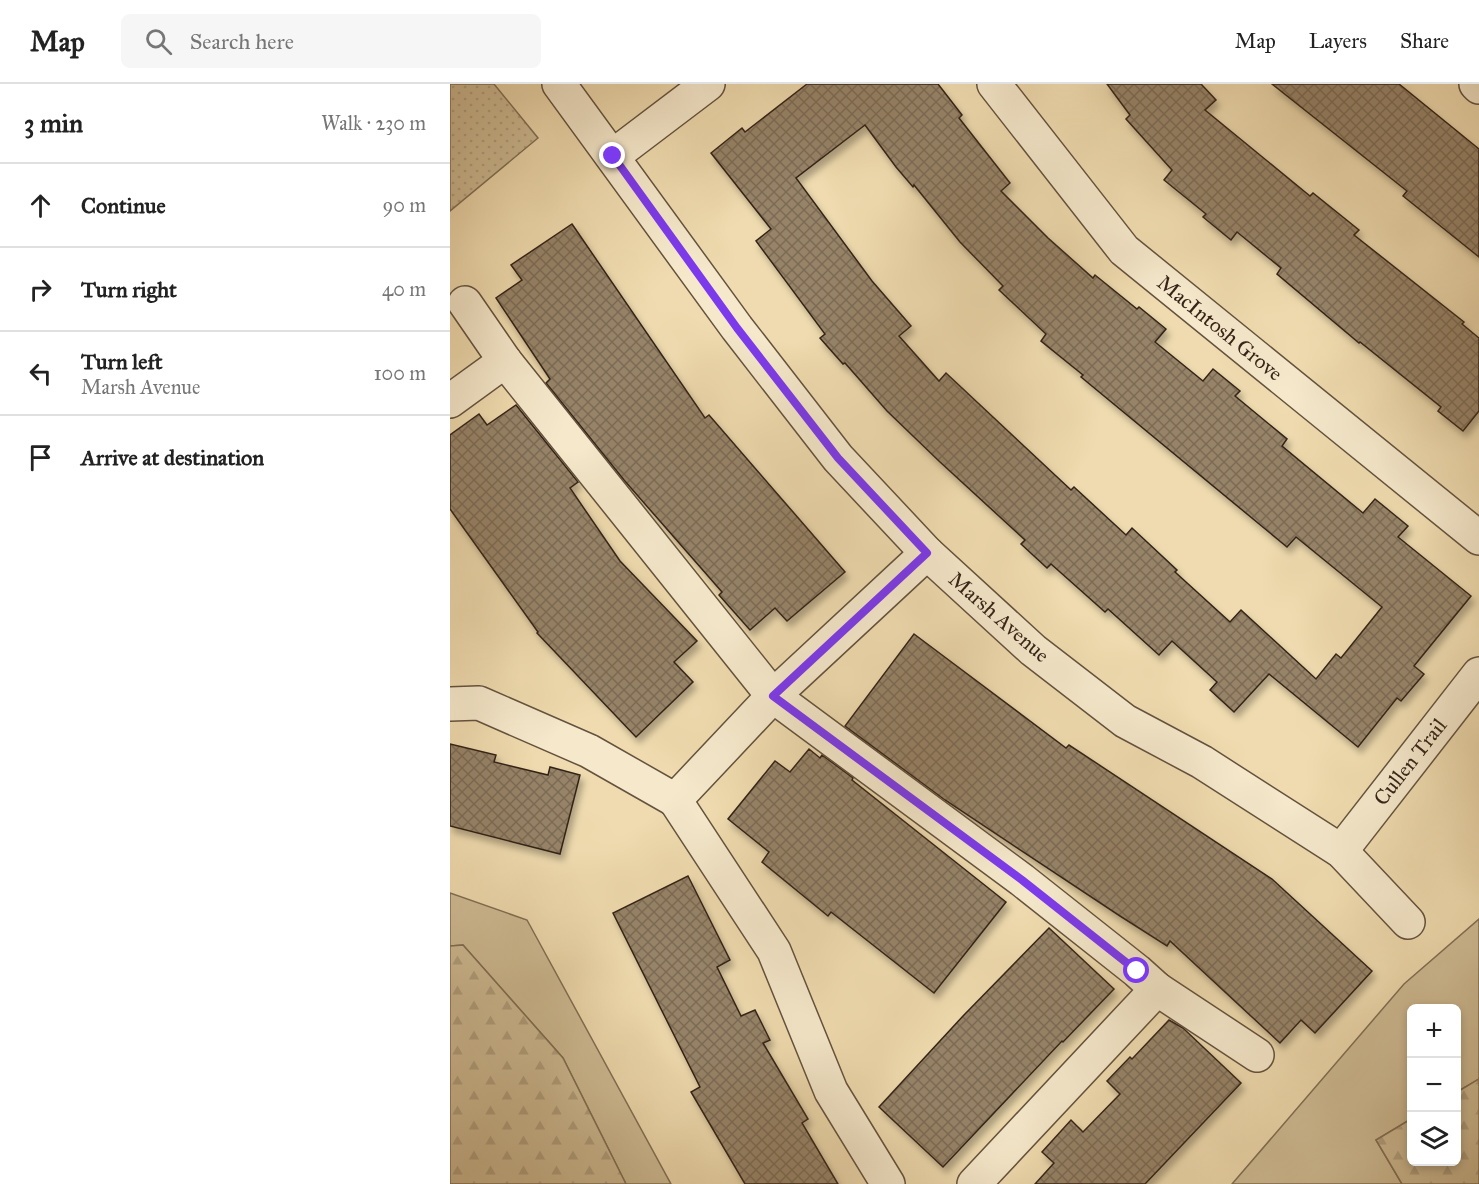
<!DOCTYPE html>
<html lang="en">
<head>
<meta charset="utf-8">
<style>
	body { margin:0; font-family:"IM FELL Great Primer",serif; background:#f6f6f6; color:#222 }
	.controls { position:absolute; right:18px; bottom:18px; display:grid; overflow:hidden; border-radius:9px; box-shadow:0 3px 9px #0003 }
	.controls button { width:54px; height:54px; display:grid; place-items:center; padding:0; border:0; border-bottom:2px solid #e0e0e0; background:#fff; color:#222; font:30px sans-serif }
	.stop { position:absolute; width:18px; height:18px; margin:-14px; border:4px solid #7c3aed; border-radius:50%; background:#fff }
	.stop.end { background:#7c3aed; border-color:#fff; box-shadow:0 2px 6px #0008 }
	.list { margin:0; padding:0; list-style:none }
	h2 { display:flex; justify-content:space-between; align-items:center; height:78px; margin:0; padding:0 24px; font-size:26px }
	h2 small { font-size:20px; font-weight:400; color:#767676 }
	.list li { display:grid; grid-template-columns:39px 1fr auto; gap:18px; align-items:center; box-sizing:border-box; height:84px; padding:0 24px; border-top:2px solid #e0e0e0 }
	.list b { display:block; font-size:22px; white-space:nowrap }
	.list p { margin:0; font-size:20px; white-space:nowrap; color:#767676 }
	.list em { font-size:20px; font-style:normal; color:#767676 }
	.icon { flex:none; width:33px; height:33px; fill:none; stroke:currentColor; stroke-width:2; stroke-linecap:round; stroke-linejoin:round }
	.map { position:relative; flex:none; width:1029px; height:1100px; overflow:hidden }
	header { display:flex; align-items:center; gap:36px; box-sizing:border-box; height:84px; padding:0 30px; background:#fff; border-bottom:2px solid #e0e0e0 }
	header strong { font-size:28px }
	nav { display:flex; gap:33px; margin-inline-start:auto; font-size:21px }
	.search { width:420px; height:54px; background:#f6f6f6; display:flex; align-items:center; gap:15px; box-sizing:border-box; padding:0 21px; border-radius:9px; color:#767676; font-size:22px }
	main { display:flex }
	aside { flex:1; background:#fff }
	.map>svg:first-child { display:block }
	.grass { fill:#cfbc95; stroke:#827056; stroke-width:1.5 }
	.forest { fill:url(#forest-firs); stroke:#827056; stroke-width:1.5 }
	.park { fill:url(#park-dots); stroke:#827056; stroke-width:1.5 }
	.building { fill:url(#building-cross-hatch); stroke:#352418; stroke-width:1.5; fill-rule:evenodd; filter:url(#shadow) }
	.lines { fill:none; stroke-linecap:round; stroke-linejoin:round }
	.minor-casing { stroke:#64523e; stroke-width:36 }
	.minor { stroke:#f5e8cb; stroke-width:33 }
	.route { stroke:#7c3aed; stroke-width:8 }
	.labels { text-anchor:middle; stroke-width:5; stroke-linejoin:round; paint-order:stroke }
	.street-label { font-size:21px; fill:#352418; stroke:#f5e8cb }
</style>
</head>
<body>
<header>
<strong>Map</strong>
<div class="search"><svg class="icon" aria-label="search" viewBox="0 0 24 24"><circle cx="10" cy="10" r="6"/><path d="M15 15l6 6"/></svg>Search here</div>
<nav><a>Map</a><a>Layers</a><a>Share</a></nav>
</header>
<main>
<aside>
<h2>3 min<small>Walk · 230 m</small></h2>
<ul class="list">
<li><svg class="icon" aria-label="ahead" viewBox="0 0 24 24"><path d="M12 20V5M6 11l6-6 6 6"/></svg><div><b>Continue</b></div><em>90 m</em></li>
<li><svg class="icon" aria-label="right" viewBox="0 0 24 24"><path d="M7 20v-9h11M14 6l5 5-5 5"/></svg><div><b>Turn right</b></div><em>40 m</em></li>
<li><svg class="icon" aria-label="left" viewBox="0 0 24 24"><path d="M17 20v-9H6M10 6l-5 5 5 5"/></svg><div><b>Turn left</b><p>Marsh Avenue</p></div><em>100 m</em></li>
<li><svg class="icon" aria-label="arrive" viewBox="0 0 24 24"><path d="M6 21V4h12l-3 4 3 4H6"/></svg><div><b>Arrive at destination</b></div></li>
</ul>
</aside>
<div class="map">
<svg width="1029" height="1100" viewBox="0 0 1029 1100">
	<defs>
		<pattern id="forest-firs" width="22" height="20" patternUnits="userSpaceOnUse" patternTransform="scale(1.5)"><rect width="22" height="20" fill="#cfbc95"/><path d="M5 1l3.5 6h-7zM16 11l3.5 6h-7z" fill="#b2a180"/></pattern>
		<pattern id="park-dots" width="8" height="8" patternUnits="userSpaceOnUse" patternTransform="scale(1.5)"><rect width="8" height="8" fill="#cfbc95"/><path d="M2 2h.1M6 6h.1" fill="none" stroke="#b2a180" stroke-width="1.8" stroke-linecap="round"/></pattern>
		<pattern id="building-cross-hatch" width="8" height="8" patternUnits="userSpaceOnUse" patternTransform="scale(1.5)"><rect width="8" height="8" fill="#968367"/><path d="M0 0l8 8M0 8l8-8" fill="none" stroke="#7b6b54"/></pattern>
		<filter id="shadow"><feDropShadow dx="3.5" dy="6" stdDeviation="3" flood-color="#0004"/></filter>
	</defs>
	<rect width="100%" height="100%" fill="#efdbaf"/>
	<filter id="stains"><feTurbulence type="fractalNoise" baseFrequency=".00333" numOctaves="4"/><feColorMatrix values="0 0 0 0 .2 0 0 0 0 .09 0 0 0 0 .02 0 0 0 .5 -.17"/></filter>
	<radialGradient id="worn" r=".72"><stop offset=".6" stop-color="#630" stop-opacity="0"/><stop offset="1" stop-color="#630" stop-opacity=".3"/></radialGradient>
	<!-- grass -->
	<g class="grass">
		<path d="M0,809L77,836L221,1100H176L113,974L13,861L0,862Z"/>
		<path d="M1029,835V995L1007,1008L1006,924H962L961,1035L926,1056L952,1100H782L954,900Z"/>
	</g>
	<!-- forest -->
	<g class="forest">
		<path d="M13,861L113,974L176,1100H0V862Z"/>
		<path d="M1029,995V1100H952L926,1056L961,1035L962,1078H1006L1007,1008Z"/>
	</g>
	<!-- park -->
	<path class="park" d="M0,0H44L88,54L0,127Z"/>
	<!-- building -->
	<g class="building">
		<path d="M357,0H488L512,31L509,34L560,99L551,107L598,154L643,194L645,191L687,225L689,223L716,245L705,258L753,297L763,285L790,307L785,312L837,355L832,362L913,429L925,415L958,442L948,453L1021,512L964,582L974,590L951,617L947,614L908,663L819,590L784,628L760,606L767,598L722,557L709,571L658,525L655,528L601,480L597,484L571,460L575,456L490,378L437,327L395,279L393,280L370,254L375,250L306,157L321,145L261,69L292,44L295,48ZM415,41L446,83L463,103L464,101L510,158L553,202L549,206L596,250L591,257L633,291L631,293L837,463L846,453L932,523L891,574L886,570L866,595L791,526L780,538L725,488L727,486L682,444L676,451L624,403L621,406L496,289L489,297L449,252L461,242L422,197L346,94Z"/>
		<path d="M657,0H751L766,16L755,26L860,112L863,109L909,146L904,151L1014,238L1012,240L1029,254V327L1013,347L988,327L991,323L910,258L909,259L827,190L831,184L787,148L781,156L753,133L756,130L714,96L722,86L676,35L680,31Z"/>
		<path d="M822,0H949L1029,65V173L953,112L957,107Z"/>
		<path d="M122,140L255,334L259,331L395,488L337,537L325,524L300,546L269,511L272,508L174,396L96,299L100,295L46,214L72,196L61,181Z"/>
		<path d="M66,321L128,398L120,404L170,477L247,557L224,578L243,598L186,653L87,549L88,548L0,425V351L29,330L37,341Z"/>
		<path d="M464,550L616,664L619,661L822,795L922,887L865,949L851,936L830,959L720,857L717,862L670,832L495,716L395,642Z"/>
		<path d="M0,660L46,671L44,678L98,691L100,683L130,691L110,770L0,742Z"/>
		<path d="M359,665L370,674L372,671L403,694L402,696L556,818L484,909L381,828L378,832L312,778L319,768L278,735L325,677L340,688Z"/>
		<path d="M238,792L280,876L267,883L291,932L305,926L320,956L313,959L358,1035L352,1039L388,1100H295L241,1008L250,1003L163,829Z"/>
		<path d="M599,844L664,905L613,958L612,957L493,1083L429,1023L513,932Z"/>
		<path d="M719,936L733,944L791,999L695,1100H585L604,1079L592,1068L621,1036L633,1048L670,1010L657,997L680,973L682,975Z"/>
	</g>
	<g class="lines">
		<!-- minor casing -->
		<g class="minor-casing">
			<g id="minor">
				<path d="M109,0L287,244L388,374L477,469L583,566L675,637L752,678L891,767L958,838"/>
				<path d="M544,0L674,166L1029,454"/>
				<path d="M1026,0L1029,3"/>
				<path d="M163,72L258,0"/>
				<path d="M15,219L55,277L323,612L572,796L687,887L707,905L807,971"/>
				<path d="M0,317L55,277"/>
				<path d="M0,620L29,619L139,667L225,716L323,612L477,469"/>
				<path d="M225,716L324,867L381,1007L438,1100"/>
				<path d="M891,767L1029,590"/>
				<path d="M524,1100L707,905"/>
			</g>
		</g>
		<!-- minor -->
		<use href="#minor" class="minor"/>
	</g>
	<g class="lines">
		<!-- route -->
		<path class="route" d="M163,72L287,244L388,374L477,469L323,612L572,796L687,887"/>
	</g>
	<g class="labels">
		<!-- street labels -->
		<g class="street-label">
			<text transform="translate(770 244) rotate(39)" y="7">MacIntosh Grove</text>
			<text transform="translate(549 533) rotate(41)" y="7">Marsh Avenue</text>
			<text transform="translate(960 678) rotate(-52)" y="7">Cullen Trail</text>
		</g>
	</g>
	<rect width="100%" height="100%" filter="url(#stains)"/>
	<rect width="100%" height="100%" fill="url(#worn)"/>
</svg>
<div class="controls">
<button>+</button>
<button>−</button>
<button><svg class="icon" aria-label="layers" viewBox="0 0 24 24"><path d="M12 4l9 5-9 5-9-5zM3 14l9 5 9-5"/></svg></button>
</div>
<div class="stop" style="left:687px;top:887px"></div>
<div class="stop end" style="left:163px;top:72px"></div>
</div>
</main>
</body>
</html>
